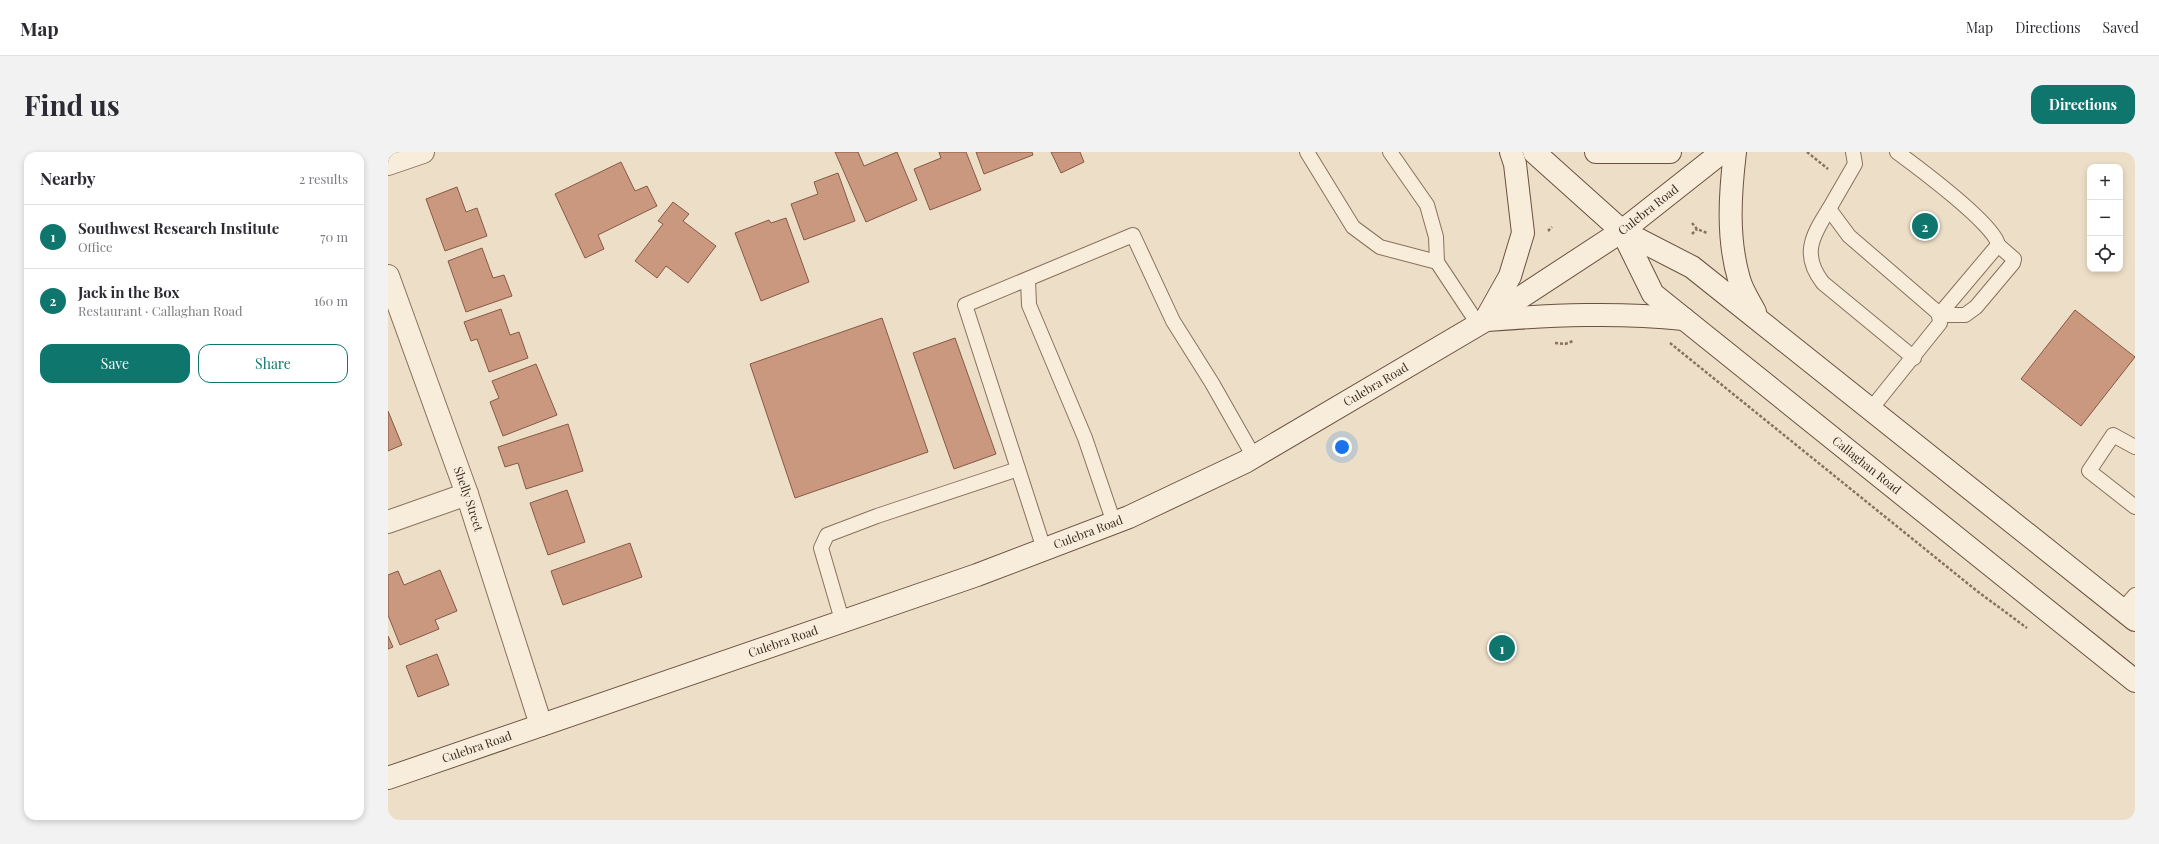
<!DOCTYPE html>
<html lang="en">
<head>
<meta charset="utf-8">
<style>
	body { margin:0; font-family:"Playfair Display",serif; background:#f2f2f3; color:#2b2b33 }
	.controls { position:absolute; right:12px; top:12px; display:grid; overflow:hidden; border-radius:8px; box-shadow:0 2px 6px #0003 }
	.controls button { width:36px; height:36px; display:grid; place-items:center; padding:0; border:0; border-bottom:1px solid #e1e1e2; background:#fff; color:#2b2b33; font:20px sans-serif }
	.you { position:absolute; left:954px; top:295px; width:14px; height:14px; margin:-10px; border:3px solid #fff; border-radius:50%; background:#1a73e8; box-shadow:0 0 0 6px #1a73e833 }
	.badge { display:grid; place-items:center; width:26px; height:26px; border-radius:50%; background:#0f766e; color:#fff; font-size:13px; font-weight:700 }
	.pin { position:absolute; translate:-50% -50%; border:2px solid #fff; box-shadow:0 1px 4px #0006 }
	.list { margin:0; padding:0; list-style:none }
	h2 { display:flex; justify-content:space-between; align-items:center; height:52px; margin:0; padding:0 16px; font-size:17px }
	h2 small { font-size:13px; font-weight:400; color:#7c7c81 }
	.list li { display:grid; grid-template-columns:26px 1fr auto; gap:12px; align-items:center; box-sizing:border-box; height:64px; padding:0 16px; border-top:1px solid #e1e1e2 }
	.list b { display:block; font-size:15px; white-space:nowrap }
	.list p { margin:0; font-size:13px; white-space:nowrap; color:#7c7c81 }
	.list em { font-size:13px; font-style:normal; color:#7c7c81 }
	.actions { display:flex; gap:8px; padding:12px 16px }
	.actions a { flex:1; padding:9px 0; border:1px solid #0f766e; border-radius:12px; text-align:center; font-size:14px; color:#0f766e }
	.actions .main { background:#0f766e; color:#fff }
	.icon { flex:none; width:22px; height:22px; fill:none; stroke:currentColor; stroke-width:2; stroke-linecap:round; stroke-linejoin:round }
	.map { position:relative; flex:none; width:1747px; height:668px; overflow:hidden; border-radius:12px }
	header { display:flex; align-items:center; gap:24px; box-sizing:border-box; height:56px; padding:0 20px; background:#fff; border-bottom:1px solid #e1e1e2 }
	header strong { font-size:19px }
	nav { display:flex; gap:22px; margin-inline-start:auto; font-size:14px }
	.intro { display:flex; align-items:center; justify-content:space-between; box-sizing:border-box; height:96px; padding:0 24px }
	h1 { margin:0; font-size:28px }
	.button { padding:10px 18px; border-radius:12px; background:#0f766e; color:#fff; font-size:14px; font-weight:700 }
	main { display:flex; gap:24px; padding:0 24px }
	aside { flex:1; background:#fff; border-radius:12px; box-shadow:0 2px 6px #0003 }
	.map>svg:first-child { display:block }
	.building { fill:#c9987f; stroke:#865944 }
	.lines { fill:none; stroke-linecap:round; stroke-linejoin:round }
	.lane-casing { stroke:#88715d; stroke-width:16 }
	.street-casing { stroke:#88715d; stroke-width:24 }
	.secondary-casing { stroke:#6a5240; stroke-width:24 }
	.path { stroke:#88715d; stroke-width:2.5; stroke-dasharray:3 2; stroke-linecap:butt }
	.lane { stroke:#f8edda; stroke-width:14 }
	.street { stroke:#f8edda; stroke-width:22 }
	.secondary { stroke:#f8edda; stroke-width:22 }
	.labels { text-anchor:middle; stroke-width:4; stroke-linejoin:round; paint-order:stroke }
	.street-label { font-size:12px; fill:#392a20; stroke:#f4ead7 }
</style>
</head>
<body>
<header>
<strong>Map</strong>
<nav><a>Map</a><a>Directions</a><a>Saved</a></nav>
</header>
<div class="intro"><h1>Find us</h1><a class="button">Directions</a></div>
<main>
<aside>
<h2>Nearby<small>2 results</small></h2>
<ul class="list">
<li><span class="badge">1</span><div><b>Southwest Research Institute</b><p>Office</p></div><em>70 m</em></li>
<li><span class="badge">2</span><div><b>Jack in the Box</b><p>Restaurant · Callaghan Road</p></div><em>160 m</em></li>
</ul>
<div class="actions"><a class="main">Save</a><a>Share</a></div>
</aside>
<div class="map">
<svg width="1747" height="668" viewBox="0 0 1747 668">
	<rect width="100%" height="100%" fill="#eddfc7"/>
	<!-- building -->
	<g class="building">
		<path d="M447,0H470L476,14L509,0L529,48L478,70Z"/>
		<path d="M551,0H578L593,38L542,58L526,17L553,6Z"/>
		<path d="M588,0H644L645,3L596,22Z"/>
		<path d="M663,0H692L696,10L673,21Z"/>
		<path d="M233,10L247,39L259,34L269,54L210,83L216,97L197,106L167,42Z"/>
		<path d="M450,21L467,69L416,88L403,52L430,42L426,30Z"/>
		<path d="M69,35L78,60L89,56L99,84L57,99L38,47Z"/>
		<path d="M285,50L301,62L295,69L328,94L300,131L278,114L269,126L247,109L275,72L270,69Z"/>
		<path d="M398,66L421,130L373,149L347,81L381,68L383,71Z"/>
		<path d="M94,96L105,126L116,123L124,144L78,160L60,109Z"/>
		<path d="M113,157L122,183L131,180L140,206L101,220L89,187L83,189L76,170Z"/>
		<path d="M1687,158L1747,205L1693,274L1633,227Z"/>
		<path d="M494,166L540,300L407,346L362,212Z"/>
		<path d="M567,186L608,302L566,317L525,201Z"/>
		<path d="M148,212L169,263L115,284L102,250L111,246L104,229Z"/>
		<path d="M0,259L14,293L0,299Z"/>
		<path d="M180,272L195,319L138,337L130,311L117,315L110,295Z"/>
		<path d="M179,338L197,390L160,403L142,351Z"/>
		<path d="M242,391L254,425L175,453L163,419Z"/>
		<path d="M52,418L69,459L47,468L51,477L12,493L0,463V423L10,419L16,433Z"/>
		<path d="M0,484L5,495L0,497Z"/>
		<path d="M49,502L61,533L30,545L18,514Z"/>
	</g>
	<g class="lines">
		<!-- lane casing -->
		<g class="lane-casing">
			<g id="lane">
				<path d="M919,0L965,75L992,95L1049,110L1090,172"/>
				<path d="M1002,0L1039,53L1048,85L1049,110"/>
				<path d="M1465,0L1467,12L1441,57L1461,84L1548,159L1551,163L1552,171L1483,257"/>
				<path d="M1509,0C1528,14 1609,74 1610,93"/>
				<path d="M1441,57C1424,84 1413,103 1435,131L1526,206"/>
				<path d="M1610,93L1626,107L1625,111L1588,155L1577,163H1551Z"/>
				<path d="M640,128L641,153L697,286L726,371"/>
				<path d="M1747,295L1725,283L1701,319L1747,355"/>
				<path d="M656,397L577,153L745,83L785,169L824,231L866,305"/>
				<path d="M1734,458L1747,443"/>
				<path d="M454,468L433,396L439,383L489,364L630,317"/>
			</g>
		</g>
		<!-- street casing -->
		<g class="street-casing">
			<g id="street">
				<path d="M0,12L35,0"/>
				<path id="s1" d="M0,124L79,342L153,573"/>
				<path d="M0,370L79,342"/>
			</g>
		</g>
		<!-- secondary casing -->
		<g class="secondary-casing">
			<g id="secondary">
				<path d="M1146,0L1234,79L1304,115L1747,468"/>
				<path d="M1208,0H1282"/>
				<path d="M1347,0C1342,42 1339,86 1351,127C1354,139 1362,150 1367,160"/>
				<path id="s2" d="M1234,79L1265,142L1747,529"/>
				<path d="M1099,165L1122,124L1135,81L1127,12L1123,0"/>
				<path d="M1099,168C1165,163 1229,160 1296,167"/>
				<path id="s3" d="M0,626L589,423L741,365L857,310L1098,168L1234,79L1334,0"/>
			</g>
		</g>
		<!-- path -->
		<g class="path">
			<path d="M1419,0L1440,17"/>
			<path d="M1304,71L1309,77L1319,81"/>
			<path d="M1160,79L1164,75"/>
			<path d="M1304,82L1309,77"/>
			<path d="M1167,191L1177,192L1185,189"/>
			<path d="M1282,191L1589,439L1639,476"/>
		</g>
		<!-- lane -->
		<use href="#lane" class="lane"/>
		<!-- street -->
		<use href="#street" class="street"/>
		<!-- secondary -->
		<use href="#secondary" class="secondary"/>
	</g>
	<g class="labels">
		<!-- street labels -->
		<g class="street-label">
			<text dy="4" stroke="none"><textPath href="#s3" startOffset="1390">Culebra Road</textPath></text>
			<text dy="4" stroke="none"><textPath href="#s3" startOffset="1066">Culebra Road</textPath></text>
			<text dy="4" stroke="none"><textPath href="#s2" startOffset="344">Callaghan Road</textPath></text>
			<text dy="4" stroke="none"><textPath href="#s1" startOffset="237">Shelly Street</textPath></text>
			<text dy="4" stroke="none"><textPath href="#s3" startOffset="742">Culebra Road</textPath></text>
			<text dy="4" stroke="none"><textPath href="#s3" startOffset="418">Culebra Road</textPath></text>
			<text dy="4" stroke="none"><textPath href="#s3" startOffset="94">Culebra Road</textPath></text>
		</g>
	</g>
</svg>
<div class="controls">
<button>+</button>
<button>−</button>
<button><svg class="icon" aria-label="locate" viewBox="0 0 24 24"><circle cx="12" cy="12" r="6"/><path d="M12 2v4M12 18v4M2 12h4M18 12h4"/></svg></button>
</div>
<div class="you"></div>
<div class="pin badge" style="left:1114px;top:496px">1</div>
<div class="pin badge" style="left:1537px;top:74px">2</div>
</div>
</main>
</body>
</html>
